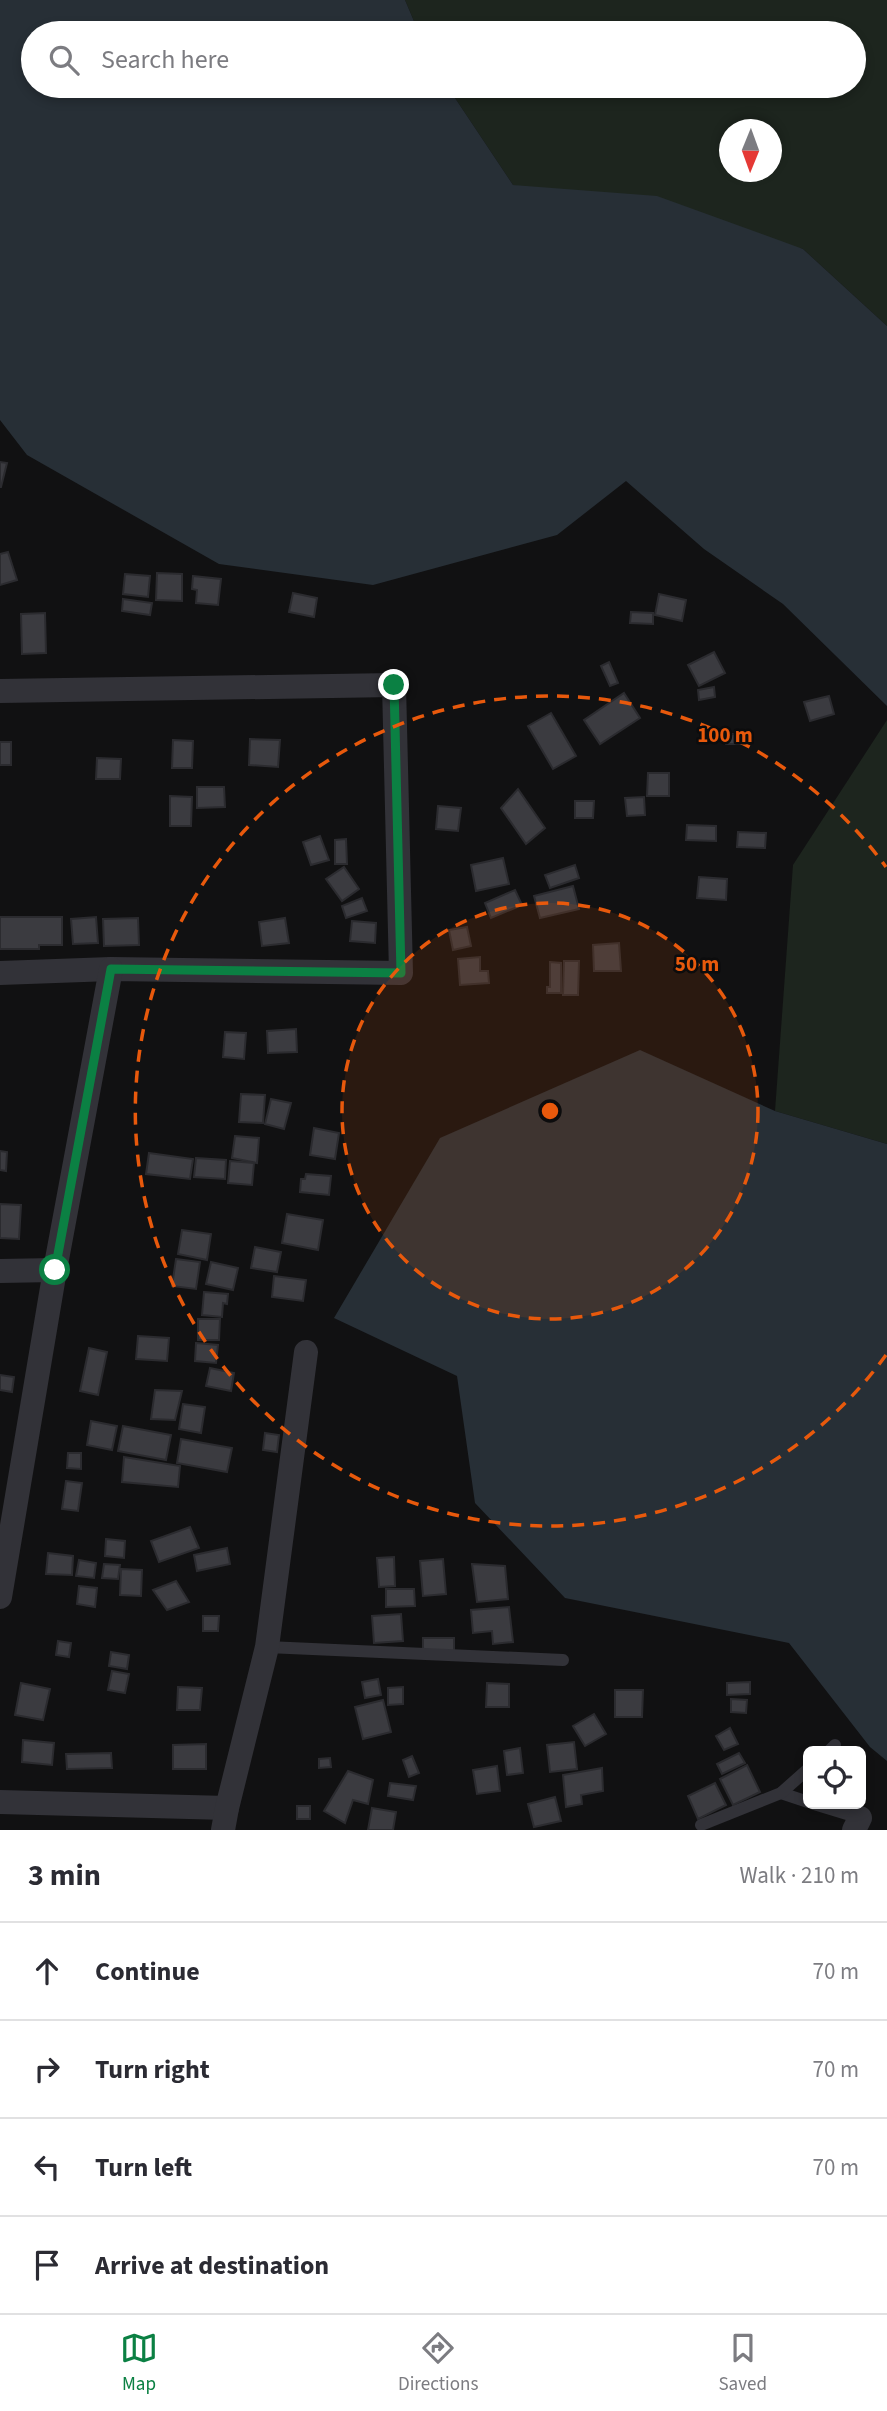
<!DOCTYPE html>
<html lang="en">
<head>
<meta charset="utf-8">
<style>
	body { margin:0; font-family:"Source Sans 3",sans-serif; background:#f7f7f7; color:#2b2b33 }
	.controls { position:absolute; right:21px; bottom:21px; display:grid; overflow:hidden; border-radius:10px; box-shadow:0 4px 10px #0003 }
	.controls button { width:63px; height:63px; display:grid; place-items:center; padding:0; border:0; border-bottom:2px solid #e1e1e2; background:#fff; color:#2b2b33; font:35px sans-serif }
	.compass { position:absolute; left:719px; top:119px; width:63px; height:63px; border-radius:50%; background:#fff; box-shadow:0 4px 10px #0003; rotate:181deg }
	.stop { position:absolute; width:21px; height:21px; margin:-16px; border:5px solid #0b8043; border-radius:50%; background:#fff }
	.stop.end { background:#0b8043; border-color:#fff; box-shadow:0 2px 7px #0008 }
	.list { margin:0; padding:0; list-style:none }
	h2 { display:flex; justify-content:space-between; align-items:center; height:91px; margin:0; padding:0 28px; font-size:30px }
	h2 small { font-size:23px; font-weight:400; color:#7c7c81 }
	.list li { display:grid; grid-template-columns:46px 1fr auto; gap:21px; align-items:center; box-sizing:border-box; height:98px; padding:0 28px; border-top:2px solid #e1e1e2 }
	.list b { display:block; font-size:26px; white-space:nowrap }
	.list em { font-size:23px; font-style:normal; color:#7c7c81 }
	.icon { flex:none; width:38px; height:38px; fill:none; stroke:currentColor; stroke-width:2; stroke-linecap:round; stroke-linejoin:round }
	.map { position:relative; flex:none; width:887px; height:1830px; overflow:hidden }
	.search { position:absolute; background:#fff; box-shadow:0 4px 10px #0003; left:21px; right:21px; top:21px; height:77px; display:flex; align-items:center; gap:18px; box-sizing:border-box; padding:0 24px; border-radius:38px; color:#7c7c81; font-size:26px }
	.sheet { height:483px; background:#fff }
	nav { display:flex; justify-content:space-around; align-items:center; box-sizing:border-box; height:98px; border-top:2px solid #e1e1e2; background:#fff; font-size:19px; color:#7c7c81 }
	nav a { display:grid; justify-items:center; gap:4px }
	nav .on { color:#0b8043 }
	.map>svg:first-child { display:block }
	.green { fill:#1d251e; fill-rule:evenodd }
	.water { fill:#272f36 }
	.building { fill:#3b3b40; stroke:#2b2b2f; stroke-width:2 }
	.lines { fill:none; stroke-linecap:round; stroke-linejoin:round }
	.service { stroke:#323238; stroke-width:12 }
	.minor { stroke:#323238; stroke-width:24 }
	.route { stroke:#0b8043; stroke-width:9 }
	.ring { fill:none; stroke:#e8590c; stroke-width:3.5; stroke-dasharray:12 9 }
	.centre { fill:#e8590c; stroke:#0c0c0d; stroke-width:3.5 }
	.ring-label { font-size:21px; text-anchor:middle; font-weight:bold; fill:#e8590c; stroke:#0c0c0d; stroke-width:5; stroke-linejoin:round; paint-order:stroke }
</style>
</head>
<body>
<div class="map">
<svg width="887" height="1830" viewBox="0 0 887 1830">
	<rect width="100%" height="100%" fill="#111112"/>
	<!-- green -->
	<g class="green">
		<path d="M405,0H887V326L803,249L513,185L447,86H854V33H419ZM730,130H772V172H730Z"/>
		<path d="M887,720V1144L775,1111L793,865Z"/>
	</g>
	<!-- water -->
	<g class="water">
		<path d="M0,0H405L419,33H33V86H447L513,185L657,196L803,249L887,326V706L783,604L704,549L626,481L557,535L373,585L219,564L27,455L0,420Z"/>
		<path d="M640,1050L775,1111L887,1144V1761L870,1747L789,1643L565,1598L475,1503L457,1376L334,1318L440,1138Z"/>
	</g>
	<!-- building -->
	<g class="building">
		<path d="M0,462L7,463L1,487H0Z"/>
		<path d="M8,552L17,580L0,585V554Z"/>
		<path d="M157,573L182,574V601L156,600Z"/>
		<path d="M125,574L150,576L148,597L123,594Z"/>
		<path d="M193,576L221,579L218,605L196,603L197,590L192,589Z"/>
		<path d="M293,593L317,598L314,617L289,612Z"/>
		<path d="M659,594L686,600L682,621L655,615Z"/>
		<path d="M123,599L152,603L150,615L122,611Z"/>
		<path d="M631,612L653,613V624L630,623Z"/>
		<path d="M45,613L46,653L22,654L21,614Z"/>
		<path d="M714,652L725,673L699,686L688,665Z"/>
		<path d="M609,662L618,683L610,686L601,666Z"/>
		<path d="M714,687L715,697L699,700L698,690Z"/>
		<path d="M624,693L640,718L600,744L584,720Z"/>
		<path d="M829,696L834,714L810,721L804,702Z"/>
		<path d="M551,713L576,756L553,769L528,726Z"/>
		<rect x="726" y="734" width="17" height="10"/>
		<path d="M250,739L280,740L278,767L249,765Z"/>
		<path d="M173,740L193,741L192,768H172Z"/>
		<rect x="0" y="742" width="11" height="23"/>
		<path d="M97,758L121,759L120,779H96Z"/>
		<path d="M648,773H669V796H647Z"/>
		<path d="M197,787H224L225,807L197,808Z"/>
		<path d="M518,789L545,828L526,844L501,808Z"/>
		<path d="M170,796L192,797L191,826H170Z"/>
		<path d="M644,797L645,815L627,816L625,798Z"/>
		<path d="M575,801H594L593,818H575Z"/>
		<path d="M438,806L461,808L458,831L436,829Z"/>
		<path d="M687,825L716,826V841L686,840Z"/>
		<path d="M738,832L766,833L765,848L737,847Z"/>
		<path d="M320,836L329,860L311,865L303,842Z"/>
		<path d="M346,839L347,864H335V840Z"/>
		<path d="M503,858L509,884L476,891L471,865Z"/>
		<path d="M575,865L579,878L550,888L545,875Z"/>
		<path d="M344,867L359,889L342,901L326,879Z"/>
		<path d="M699,877L727,879L726,900L697,898Z"/>
		<path d="M573,886L579,909L540,918L534,896Z"/>
		<path d="M515,890L522,905L491,918L485,903Z"/>
		<path d="M362,898L367,911L346,918L342,906Z"/>
		<path d="M0,917H62V945H39V949H0Z"/>
		<path d="M96,917L98,943L73,944L71,919Z"/>
		<path d="M138,918L139,945L104,946L103,919Z"/>
		<path d="M285,918L289,943L262,946L259,922Z"/>
		<path d="M352,921L376,923L375,943L350,941Z"/>
		<path d="M467,927L471,946L453,950L449,930Z"/>
		<path d="M619,943L621,971H594L593,945Z"/>
		<path d="M480,957V971H488L489,983L460,985L458,959Z"/>
		<path d="M564,961H579L578,995H563Z"/>
		<path d="M550,962L561,963V993H547V987H550Z"/>
		<path d="M296,1029L297,1052L268,1053L267,1031Z"/>
		<path d="M225,1032L246,1033L244,1059L223,1057Z"/>
		<path d="M241,1094L265,1095L263,1123L239,1122Z"/>
		<path d="M271,1099L291,1103L284,1129L265,1124Z"/>
		<path d="M314,1128L339,1133L335,1159L310,1155Z"/>
		<path d="M235,1136L259,1138L257,1163L232,1158Z"/>
		<path d="M0,1151L7,1152L6,1171L0,1170Z"/>
		<path d="M149,1153L193,1159L190,1179L146,1174Z"/>
		<path d="M196,1158L226,1160L225,1179L194,1177Z"/>
		<path d="M230,1161L254,1163L252,1185L228,1183Z"/>
		<path d="M306,1174L331,1176L329,1195L300,1192L301,1179H305Z"/>
		<path d="M0,1204L21,1205L19,1239L0,1238Z"/>
		<path d="M287,1214L323,1220L318,1250L282,1243Z"/>
		<path d="M182,1230L211,1234L207,1260L178,1254Z"/>
		<path d="M255,1247L281,1252L277,1272L251,1268Z"/>
		<path d="M176,1259L200,1262L196,1289L172,1286Z"/>
		<path d="M211,1262L238,1268L233,1290L206,1284Z"/>
		<path d="M274,1276L306,1280L303,1301L272,1297Z"/>
		<path d="M204,1292L228,1294L227,1304L223,1303L222,1317L202,1315Z"/>
		<path d="M198,1319H220L219,1340H198Z"/>
		<path d="M138,1336L169,1338L167,1361L136,1359Z"/>
		<path d="M196,1343L218,1345L216,1363L195,1361Z"/>
		<path d="M89,1348L107,1352L98,1395L80,1391Z"/>
		<path d="M210,1368L234,1373L231,1391L206,1386Z"/>
		<path d="M0,1375L14,1377L12,1392L0,1390Z"/>
		<path d="M155,1390L182,1391L175,1420L151,1419Z"/>
		<path d="M183,1404L205,1407L201,1433L179,1429Z"/>
		<path d="M91,1421L117,1426L112,1450L87,1445Z"/>
		<path d="M123,1426L171,1435L166,1460L118,1451Z"/>
		<path d="M265,1433L279,1435L277,1452L263,1450Z"/>
		<path d="M181,1439L232,1448L227,1472L177,1463Z"/>
		<path d="M68,1453H81V1469L67,1468Z"/>
		<path d="M124,1457L180,1466L178,1487L122,1482Z"/>
		<path d="M66,1481L82,1483L78,1511L62,1509Z"/>
		<path d="M190,1527L199,1548L159,1562L151,1541Z"/>
		<path d="M106,1539L125,1541L124,1558L105,1556Z"/>
		<path d="M227,1548L230,1564L197,1571L194,1555Z"/>
		<path d="M48,1553L73,1556L72,1575L46,1574Z"/>
		<path d="M394,1557L395,1586L379,1587L377,1558Z"/>
		<path d="M443,1559L446,1594L423,1596L420,1561Z"/>
		<path d="M79,1560L96,1563L94,1578L76,1576Z"/>
		<path d="M104,1564L120,1565L118,1579L102,1578Z"/>
		<path d="M472,1564L505,1566L508,1599L477,1602Z"/>
		<path d="M121,1569L142,1570L141,1596L120,1595Z"/>
		<path d="M176,1581L189,1602L167,1610L153,1590Z"/>
		<path d="M79,1586L97,1588L95,1607L77,1604Z"/>
		<path d="M386,1589H414L415,1606L386,1607Z"/>
		<path d="M509,1607L513,1642L493,1644L492,1631L473,1633L471,1610Z"/>
		<path d="M401,1614L403,1641L374,1643L372,1616Z"/>
		<path d="M203,1616H219L218,1631H203Z"/>
		<rect x="423" y="1638" width="31" height="14"/>
		<path d="M58,1641L71,1643L69,1657L56,1655Z"/>
		<path d="M111,1652L129,1655L127,1669L109,1666Z"/>
		<path d="M112,1671L129,1674L125,1693L108,1690Z"/>
		<path d="M378,1679L381,1695L365,1698L362,1682Z"/>
		<path d="M750,1682V1694L727,1695V1683Z"/>
		<path d="M21,1683L50,1689L43,1720L15,1715Z"/>
		<path d="M487,1683L509,1684V1707H486Z"/>
		<path d="M178,1687L202,1688L200,1710H177Z"/>
		<path d="M403,1687V1704L388,1705V1688Z"/>
		<path d="M615,1690H643L642,1717H615Z"/>
		<path d="M731,1699L747,1700L746,1713L731,1712Z"/>
		<path d="M383,1700L391,1732L363,1739L355,1707Z"/>
		<path d="M594,1714L606,1734L585,1746L573,1726Z"/>
		<path d="M730,1728L738,1744L724,1750L716,1736Z"/>
		<path d="M23,1740L54,1743L52,1765L22,1762Z"/>
		<path d="M574,1742L577,1769L550,1772L547,1745Z"/>
		<path d="M206,1744V1769H173V1745Z"/>
		<path d="M520,1748L523,1773L507,1775L504,1751Z"/>
		<path d="M111,1753L112,1768L67,1769L66,1754Z"/>
		<path d="M739,1753L745,1763L722,1774L717,1764Z"/>
		<path d="M412,1756L419,1773L409,1777L403,1760Z"/>
		<path d="M330,1758L331,1767L319,1768V1759Z"/>
		<path d="M747,1765L760,1792L733,1805L720,1779Z"/>
		<path d="M497,1766L500,1791L477,1794L473,1770Z"/>
		<path d="M602,1768L603,1791L581,1795L582,1804L566,1807L563,1775Z"/>
		<path d="M348,1771L373,1780L368,1804L353,1800L345,1823L324,1811Z"/>
		<path d="M390,1783L416,1786L413,1800L388,1796Z"/>
		<path d="M715,1783L726,1805L698,1819L688,1796Z"/>
		<path d="M555,1797L561,1821L534,1827L528,1804Z"/>
		<rect x="297" y="1806" width="13" height="13"/>
		<path d="M372,1808L396,1812L393,1830H368Z"/>
	</g>
	<g class="lines">
		<!-- service -->
		<g class="service">
			<path d="M267,1647L563,1660"/>
			<path d="M829,1751L835,1745"/>
			<path d="M781,1793L808,1802"/>
			<path d="M814,1804L860,1818"/>
			<path d="M701,1825L781,1793L808,1769"/>
		</g>
		<!-- minor -->
		<g class="minor">
			<path d="M0,691L394,685L401,973L111,969L0,973"/>
			<path d="M0,1271L55,1270"/>
			<path d="M0,1597L55,1270L111,969"/>
			<path d="M0,1802L227,1808"/>
			<path d="M223,1830L227,1808L267,1647L306,1352"/>
			<path d="M854,1830L860,1818"/>
		</g>
	</g>
	<g class="lines">
		<!-- route -->
		<path class="route" d="M55,1270L111,969L401,973L394,685"/>
	</g>
	<!-- distance rings -->
	<circle cx="550" cy="1111" r="208" fill="#e8590c" fill-opacity=".12"/>
	<g class="ring">
		<circle cx="550" cy="1111" r="208"/>
		<path d="M886 1355A415 415 0 1 1 886 867"/>
	</g>
	<circle cx="550" cy="1111" r="10" class="centre"/>
	<g class="ring-label">
		<text x="725" y="742">100 m</text>
		<text x="697" y="971">50 m</text>
	</g>
</svg>
<div class="controls">
<button><svg class="icon" aria-label="locate" viewBox="0 0 24 24"><circle cx="12" cy="12" r="6"/><path d="M12 2v4M12 18v4M2 12h4M18 12h4"/></svg></button>
</div>
<svg class="compass" viewBox="-18 -18 36 36"><path d="M0-13l5 13h-10z" fill="#e53935"/><path d="M0 13l5-13h-10z" fill="#7c7c81"/></svg>
<div class="stop" style="left:55px;top:1270px"></div>
<div class="stop end" style="left:394px;top:685px"></div>
<div class="search"><svg class="icon" aria-label="search" viewBox="0 0 24 24"><circle cx="10" cy="10" r="6"/><path d="M15 15l6 6"/></svg>Search here</div>
</div>
<section class="sheet">
<h2>3 min<small>Walk · 210 m</small></h2>
<ul class="list">
<li><svg class="icon" aria-label="ahead" viewBox="0 0 24 24"><path d="M12 20V5M6 11l6-6 6 6"/></svg><div><b>Continue</b></div><em>70 m</em></li>
<li><svg class="icon" aria-label="right" viewBox="0 0 24 24"><path d="M7 20v-9h11M14 6l5 5-5 5"/></svg><div><b>Turn right</b></div><em>70 m</em></li>
<li><svg class="icon" aria-label="left" viewBox="0 0 24 24"><path d="M17 20v-9H6M10 6l-5 5 5 5"/></svg><div><b>Turn left</b></div><em>70 m</em></li>
<li><svg class="icon" aria-label="arrive" viewBox="0 0 24 24"><path d="M6 21V4h12l-3 4 3 4H6"/></svg><div><b>Arrive at destination</b></div></li>
</ul>
</section>
<nav>
<a class="on"><svg class="icon" aria-label="map" viewBox="0 0 24 24"><path d="M3 6l6-2 6 2 6-2v14l-6 2-6-2-6 2zM9 4v14M15 6v14"/></svg>Map</a>
<a><svg class="icon" aria-label="directions" viewBox="0 0 24 24"><path d="M12 3l9 9-9 9-9-9zM9 14v-3h6M13 9l2 2-2 2"/></svg>Directions</a>
<a><svg class="icon" aria-label="saved" viewBox="0 0 24 24"><path d="M7 4h10v16l-5-4-5 4z"/></svg>Saved</a>
</nav>
</body>
</html>
